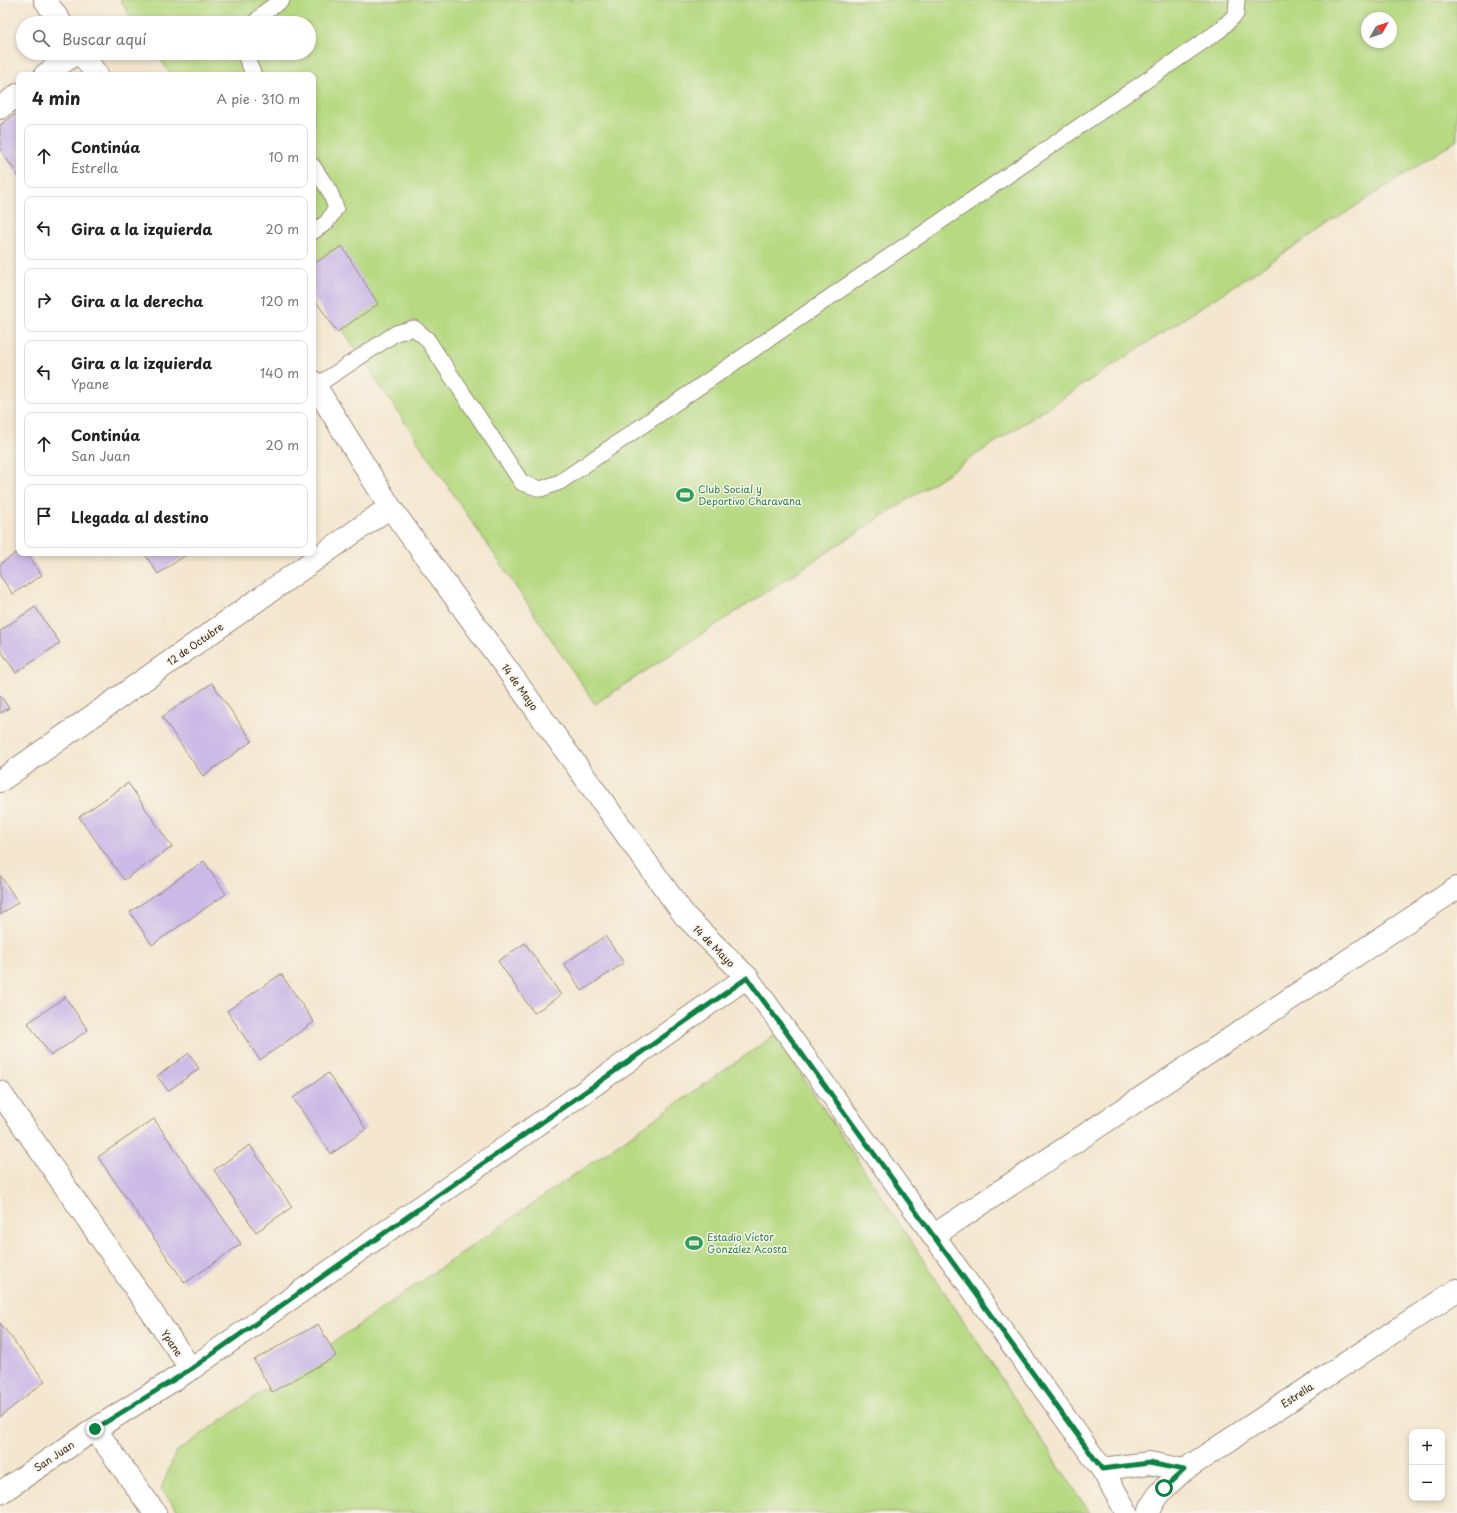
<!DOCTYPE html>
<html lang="es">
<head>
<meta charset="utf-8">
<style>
	body { margin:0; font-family:"Playpen Sans",sans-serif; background:#f2f2f2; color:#222 }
	.controls { position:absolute; right:12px; bottom:12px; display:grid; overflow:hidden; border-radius:8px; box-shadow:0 2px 6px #0003 }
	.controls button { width:36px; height:36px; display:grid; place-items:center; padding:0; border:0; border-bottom:1px solid #e0e0e0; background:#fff; color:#222; font:20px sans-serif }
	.compass { position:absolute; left:1361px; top:12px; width:36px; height:36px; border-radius:50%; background:#fff; box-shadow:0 2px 6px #0003; rotate:50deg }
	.stop { position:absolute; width:12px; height:12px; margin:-9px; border:3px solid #0b8043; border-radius:50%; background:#fff }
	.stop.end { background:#0b8043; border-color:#fff; box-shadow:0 1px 4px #0008 }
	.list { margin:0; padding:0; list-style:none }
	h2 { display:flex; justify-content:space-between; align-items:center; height:52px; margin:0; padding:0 16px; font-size:17px }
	h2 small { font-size:13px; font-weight:400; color:#767676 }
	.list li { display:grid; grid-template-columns:26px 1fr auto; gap:12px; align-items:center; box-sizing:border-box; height:64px; margin:0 8px 8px; padding:0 8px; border:1px solid #e0e0e0; border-radius:8px }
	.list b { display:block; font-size:15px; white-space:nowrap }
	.list p { margin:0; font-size:13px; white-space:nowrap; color:#767676 }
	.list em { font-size:13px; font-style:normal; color:#767676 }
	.icon { flex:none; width:22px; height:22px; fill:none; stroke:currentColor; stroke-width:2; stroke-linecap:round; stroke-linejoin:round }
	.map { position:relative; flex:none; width:1457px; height:1513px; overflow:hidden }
	.search { position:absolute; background:#fff; box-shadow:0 2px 6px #0003; left:16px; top:16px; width:300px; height:44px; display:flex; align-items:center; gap:10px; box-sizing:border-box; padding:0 14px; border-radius:22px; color:#767676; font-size:15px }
	.panel { position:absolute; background:#fff; box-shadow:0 2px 6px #0003; left:16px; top:72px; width:300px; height:484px; border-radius:8px }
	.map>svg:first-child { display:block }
	.green { fill:#b6d981; stroke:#788250; fill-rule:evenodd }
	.building { fill:#cbb9e7 }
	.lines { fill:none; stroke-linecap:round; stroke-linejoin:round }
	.lane-casing { stroke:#988876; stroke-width:17 }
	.street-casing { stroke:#988876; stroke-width:24 }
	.lane { stroke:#fff; stroke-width:15 }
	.street { stroke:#fff; stroke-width:22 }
	.route { stroke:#0b8043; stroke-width:5 }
	.labels { text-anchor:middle; stroke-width:3; stroke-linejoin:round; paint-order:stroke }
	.leisure-label { font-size:10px; fill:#27864d; stroke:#f7f3e8; text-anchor:start }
	.street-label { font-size:10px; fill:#3b2a1e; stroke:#f7f3e8 }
</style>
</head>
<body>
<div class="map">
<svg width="1457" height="1513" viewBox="0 0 1457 1513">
	<rect width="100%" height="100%" fill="#f7f3e8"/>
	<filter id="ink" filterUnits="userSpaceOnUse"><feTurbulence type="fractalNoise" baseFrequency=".025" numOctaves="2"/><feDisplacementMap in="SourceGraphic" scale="8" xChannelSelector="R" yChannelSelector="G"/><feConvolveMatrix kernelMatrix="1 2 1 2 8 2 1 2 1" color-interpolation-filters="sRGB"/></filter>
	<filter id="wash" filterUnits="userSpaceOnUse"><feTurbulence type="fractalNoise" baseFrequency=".012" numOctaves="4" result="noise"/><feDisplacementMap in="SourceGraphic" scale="16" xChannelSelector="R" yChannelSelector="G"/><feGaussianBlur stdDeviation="0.9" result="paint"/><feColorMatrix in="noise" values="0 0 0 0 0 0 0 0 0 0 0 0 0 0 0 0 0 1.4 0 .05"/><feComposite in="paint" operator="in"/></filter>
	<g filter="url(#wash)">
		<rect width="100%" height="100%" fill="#f4e6cf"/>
		<!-- green -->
		<g class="green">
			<path d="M120,0H1457V140L595,704L313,286V75H171L156,53H309V23H135ZM1367,18H1391V42H1367Z"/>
			<path d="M775,1035L1090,1513H180L161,1489L176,1452Z"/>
		</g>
		<g id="blocks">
			<!-- building -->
			<g class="building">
				<path d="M19,112V177L0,149V125Z"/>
				<path d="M342,246L378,304L337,332L313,297V264Z"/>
				<path d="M19,551V553H27L42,575L13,594L0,576V564Z"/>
				<path d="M144,553H189L158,574Z"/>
				<path d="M35,607L60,643L16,673L0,649V631Z"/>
				<path d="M212,683L252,741L203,776L162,717Z"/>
				<path d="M0,695L9,708L0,713Z"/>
				<path d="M128,783L172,847L124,880L79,817Z"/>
				<path d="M204,861L226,894L152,945L130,912Z"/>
				<path d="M0,875L18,902L0,915Z"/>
				<path d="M605,936L624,963L582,991L564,964Z"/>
				<path d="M525,943L561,995L534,1013L498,961Z"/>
				<path d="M281,974L314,1022L260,1060L227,1011Z"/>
				<path d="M65,997L88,1030L51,1056L28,1023Z"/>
				<path d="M189,1053L199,1069L168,1091L157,1076Z"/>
				<path d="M328,1073L366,1129L331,1154L293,1098Z"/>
				<path d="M154,1119L241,1244L185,1283L98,1157Z"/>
				<path d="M250,1145L292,1207L256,1232L214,1170Z"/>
				<path d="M0,1323L45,1381L0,1417Z"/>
				<path d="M318,1324L336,1356L272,1392L254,1360Z"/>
			</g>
		</g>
	</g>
	<g filter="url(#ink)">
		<use href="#blocks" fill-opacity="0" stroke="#988876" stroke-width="1"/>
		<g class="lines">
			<!-- lane casing -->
			<g class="lane-casing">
				<g id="lane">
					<path d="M254,23L266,11L282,0"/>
					<path d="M244,53L254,75"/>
					<path d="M313,166L330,192L336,208L327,222L313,232"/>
					<path d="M316,386L396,333L414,328L427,339L522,483L541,489L560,482L1220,30L1236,14L1237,0"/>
				</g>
			</g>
			<!-- street casing -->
			<g class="street-casing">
				<g id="street">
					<path d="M45,0L61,23"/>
					<path d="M81,53L97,75"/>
					<path d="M45,75L76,53"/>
					<path d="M0,108L19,94"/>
					<path d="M313,382L390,507L685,916L747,977L1102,1469L1127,1513"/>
					<path d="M0,781L390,507"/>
					<path d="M0,1092L191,1369L747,977"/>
					<path d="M933,1236L1457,888"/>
					<path d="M95,1429L155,1513"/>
					<path d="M1102,1469L1149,1463L1184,1470"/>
					<path d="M0,1493L95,1429L191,1369"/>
					<path d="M1149,1513C1154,1495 1171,1482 1184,1470L1457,1290"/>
				</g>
			</g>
			<!-- lane -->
			<use href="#lane" class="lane"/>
			<!-- street -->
			<use href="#street" class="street"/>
		</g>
	</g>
	<g class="lines" filter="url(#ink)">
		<!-- route -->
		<path class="route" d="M95,1429L191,1369L747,978L1102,1469L1149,1463L1184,1470L1164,1488"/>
	</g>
	<!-- icons -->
	<defs>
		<g id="stadium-bare" transform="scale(1.38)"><path d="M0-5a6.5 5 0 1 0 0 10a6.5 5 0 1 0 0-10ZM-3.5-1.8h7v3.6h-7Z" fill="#2e9e5b" stroke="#f7f3e8" stroke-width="2.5" paint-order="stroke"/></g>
	</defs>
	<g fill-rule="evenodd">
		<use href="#stadium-bare" x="685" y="495"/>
		<use href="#stadium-bare" x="694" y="1243"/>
	</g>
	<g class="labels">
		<!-- leisure labels -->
		<g class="leisure-label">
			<text x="698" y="493">Club Social y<tspan x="698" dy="12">Deportivo Charavana</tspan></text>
			<text x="707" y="1241">Estadio Víctor<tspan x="707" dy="12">González Acosta</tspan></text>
		</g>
		<!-- street labels -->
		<g class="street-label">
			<text transform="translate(195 644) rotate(-35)" y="4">12 de Octubre</text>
			<text transform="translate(520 687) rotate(54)" y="4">14 de Mayo</text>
			<text transform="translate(714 946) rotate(45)" y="4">14 de Mayo</text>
			<text transform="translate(172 1343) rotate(56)" y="4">Ypane</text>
			<text transform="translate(1297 1395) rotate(-33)" y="4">Estrella</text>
			<text transform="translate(54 1456) rotate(-34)" y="4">San Juan</text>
		</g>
	</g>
</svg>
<div class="controls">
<button>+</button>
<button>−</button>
</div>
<svg class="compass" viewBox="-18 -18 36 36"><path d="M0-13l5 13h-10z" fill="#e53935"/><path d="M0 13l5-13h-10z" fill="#767676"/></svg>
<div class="stop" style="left:1164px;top:1488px"></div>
<div class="stop end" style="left:95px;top:1429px"></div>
<div class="search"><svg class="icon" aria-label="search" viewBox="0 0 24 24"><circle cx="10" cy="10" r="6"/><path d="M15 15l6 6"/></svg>Buscar aquí</div>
<section class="panel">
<h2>4 min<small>A pie · 310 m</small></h2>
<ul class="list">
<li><svg class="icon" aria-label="ahead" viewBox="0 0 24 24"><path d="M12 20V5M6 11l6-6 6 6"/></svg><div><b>Continúa</b><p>Estrella</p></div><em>10 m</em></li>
<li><svg class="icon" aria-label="left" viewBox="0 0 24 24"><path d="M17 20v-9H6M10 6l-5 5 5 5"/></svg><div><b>Gira a la izquierda</b></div><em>20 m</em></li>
<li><svg class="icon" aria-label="right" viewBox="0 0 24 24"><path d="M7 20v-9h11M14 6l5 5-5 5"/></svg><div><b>Gira a la derecha</b></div><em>120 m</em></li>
<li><svg class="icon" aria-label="left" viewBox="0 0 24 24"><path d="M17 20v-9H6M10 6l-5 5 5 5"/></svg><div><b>Gira a la izquierda</b><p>Ypane</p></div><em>140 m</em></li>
<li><svg class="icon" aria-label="ahead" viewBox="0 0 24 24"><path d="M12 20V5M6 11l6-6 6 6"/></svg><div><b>Continúa</b><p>San Juan</p></div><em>20 m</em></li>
<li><svg class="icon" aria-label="arrive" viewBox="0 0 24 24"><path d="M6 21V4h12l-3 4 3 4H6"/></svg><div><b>Llegada al destino</b></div></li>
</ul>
</section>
</div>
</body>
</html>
